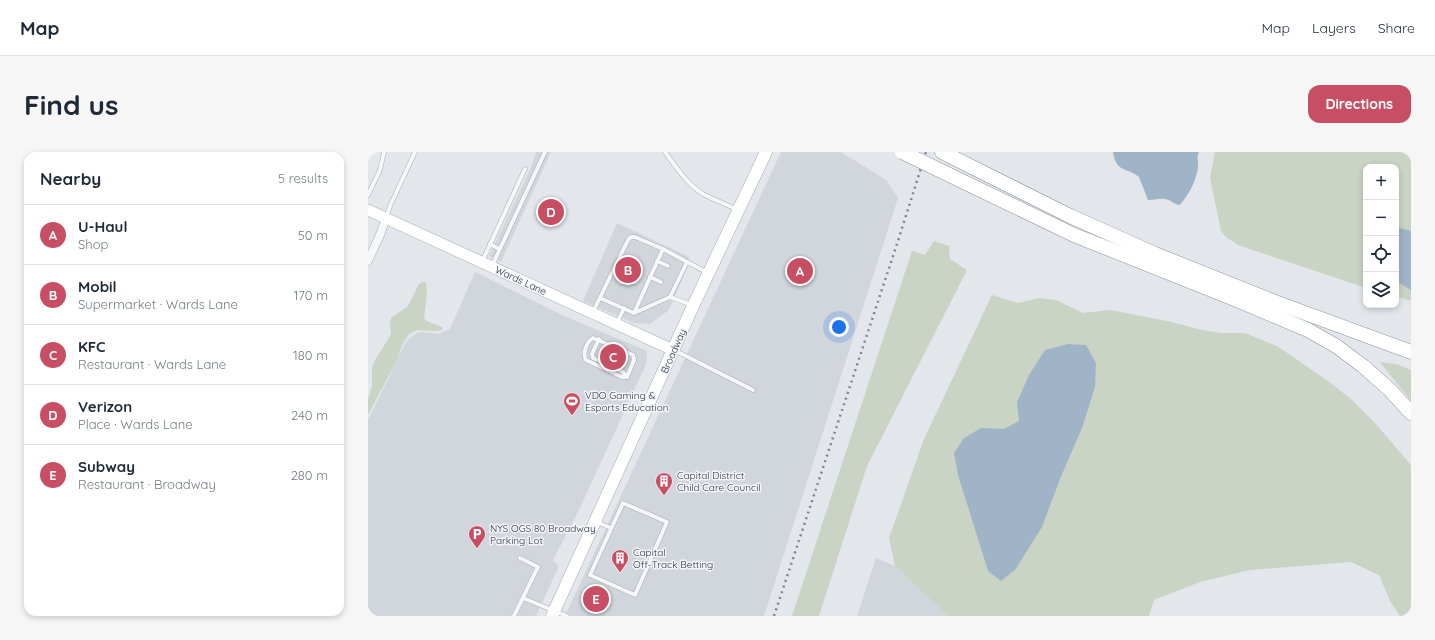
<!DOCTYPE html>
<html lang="en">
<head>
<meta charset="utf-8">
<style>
	body { margin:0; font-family:Quicksand,sans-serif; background:#f6f6f7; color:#1f2937 }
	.controls { position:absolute; right:12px; top:12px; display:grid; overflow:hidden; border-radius:8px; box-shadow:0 2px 6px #0003 }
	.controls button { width:36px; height:36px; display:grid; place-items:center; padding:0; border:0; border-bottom:1px solid #e0e1e3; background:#fff; color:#1f2937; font:20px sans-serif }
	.you { position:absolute; left:471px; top:175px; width:14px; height:14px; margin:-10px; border:3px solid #fff; border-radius:50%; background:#1a73e8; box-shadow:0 0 0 6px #1a73e833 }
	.badge { display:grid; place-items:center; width:26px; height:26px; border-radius:50%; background:#c84f63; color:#fff; font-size:13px; font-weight:700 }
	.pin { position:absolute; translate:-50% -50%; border:2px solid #fff; box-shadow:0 1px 4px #0006 }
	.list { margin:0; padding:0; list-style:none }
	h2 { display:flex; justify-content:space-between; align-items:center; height:52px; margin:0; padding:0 16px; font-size:17px }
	h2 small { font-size:13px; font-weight:400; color:#747a83 }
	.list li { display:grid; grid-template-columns:26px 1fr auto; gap:12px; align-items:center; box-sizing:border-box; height:60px; padding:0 16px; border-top:1px solid #e0e1e3 }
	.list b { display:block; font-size:15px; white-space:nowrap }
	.list p { margin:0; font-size:13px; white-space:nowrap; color:#747a83 }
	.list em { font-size:13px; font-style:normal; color:#747a83 }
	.icon { flex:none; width:22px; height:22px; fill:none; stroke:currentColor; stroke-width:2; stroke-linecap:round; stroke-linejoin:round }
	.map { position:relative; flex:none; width:1043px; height:464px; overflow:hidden; border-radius:12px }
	header { display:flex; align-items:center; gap:24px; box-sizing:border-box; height:56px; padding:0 20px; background:#fff; border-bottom:1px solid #e0e1e3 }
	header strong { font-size:19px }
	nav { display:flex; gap:22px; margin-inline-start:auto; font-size:14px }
	.intro { display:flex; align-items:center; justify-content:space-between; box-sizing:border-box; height:96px; padding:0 24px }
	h1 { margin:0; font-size:28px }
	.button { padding:10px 18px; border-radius:12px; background:#c84f63; color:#fff; font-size:14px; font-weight:700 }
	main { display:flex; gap:24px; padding:0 24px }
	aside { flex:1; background:#fff; border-radius:12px; box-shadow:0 2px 6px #0003 }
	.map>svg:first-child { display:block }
	.built { fill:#d1d5dc }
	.green { fill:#c9d4c5 }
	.water { fill:#a0b4c8 }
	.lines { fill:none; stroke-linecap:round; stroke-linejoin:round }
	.lane-casing { stroke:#a8adb4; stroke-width:5 }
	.street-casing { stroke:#a8adb4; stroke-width:9 }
	.secondary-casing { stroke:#a8adb4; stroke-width:12 }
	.primary-casing { stroke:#a3abb6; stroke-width:13 }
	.highway-casing { stroke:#8b94a0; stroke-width:15 }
	.lane { stroke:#f6f7f9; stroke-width:4 }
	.street { stroke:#f6f7f9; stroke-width:8 }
	.secondary { stroke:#fff; stroke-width:11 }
	.primary { stroke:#fff; stroke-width:12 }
	.highway { stroke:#fff; stroke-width:14 }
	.rail { stroke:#7d8693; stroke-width:2.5; stroke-dasharray:2 4; stroke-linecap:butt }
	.highway-bridge-casing { stroke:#8b94a0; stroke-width:15; stroke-linecap:butt }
	.highway-bridge { stroke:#fff; stroke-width:14 }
	.labels { text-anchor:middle; stroke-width:3; stroke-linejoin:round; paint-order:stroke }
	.street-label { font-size:10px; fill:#2c3442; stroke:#f3f5f8 }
	.poi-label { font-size:10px; fill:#2c3442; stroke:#f3f5f8; text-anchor:start }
</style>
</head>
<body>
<header>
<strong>Map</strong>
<nav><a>Map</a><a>Layers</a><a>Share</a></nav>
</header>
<div class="intro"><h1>Find us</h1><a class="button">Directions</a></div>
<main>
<aside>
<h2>Nearby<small>5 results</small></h2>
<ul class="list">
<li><span class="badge">A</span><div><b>U-Haul</b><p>Shop</p></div><em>50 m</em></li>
<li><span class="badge">B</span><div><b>Mobil</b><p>Supermarket · Wards Lane</p></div><em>170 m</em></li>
<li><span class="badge">C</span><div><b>KFC</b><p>Restaurant · Wards Lane</p></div><em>180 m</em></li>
<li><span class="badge">D</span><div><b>Verizon</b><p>Place · Wards Lane</p></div><em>240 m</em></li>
<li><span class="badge">E</span><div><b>Subway</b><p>Restaurant · Broadway</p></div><em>280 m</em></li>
</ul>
</aside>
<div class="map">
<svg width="1043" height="464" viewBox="0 0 1043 464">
	<rect width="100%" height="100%" fill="#e3e6ea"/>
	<!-- built -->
	<g class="built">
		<path d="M168,0H183L133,110L121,104L162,18Z"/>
		<path d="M413,0H473L518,28L530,46L396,464H197Z"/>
		<path d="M249,71L321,105L320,114L301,158L282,172L266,171L215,149Z"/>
		<path d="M107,120L194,163L279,199L278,212L211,358L185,408L191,414L168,464H0V268L38,190L47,182L53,180L71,182L82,177Z"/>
		<path d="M508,406L527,414L580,464H489Z"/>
	</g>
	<!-- green -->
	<g class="green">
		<path d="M847,0H1043V149L1028,144V15H998V136L870,93L858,85L853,79L842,26Z"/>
		<path d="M566,89L581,94L582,107L599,118L499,314L451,464H424L544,99L557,103Z"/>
		<path d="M54,130H58L59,142L56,166L58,169L74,175V178L69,179L49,178L41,182L34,193L30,206L0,263V247L4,234V215L7,208L21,186L23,181L22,172L23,166L40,154L51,132Z"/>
		<path d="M624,143L650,151L671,146L688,148L715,161L742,158L799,169L834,178L853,181H877L909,194L960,229L983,247L1007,271L1043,313V464H1032L1022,449L1011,423L983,410L882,418L832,430L786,448L781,464H580L527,414L521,386L556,287Z"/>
		<path d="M1012,210L1028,212L1043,218V249Z"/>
	</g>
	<!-- water -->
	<g class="water">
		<path d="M745,0H831C828,5 831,10 830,15C828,30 821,42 812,53C807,53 803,48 797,47C791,46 786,48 780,48L771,25C759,15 748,21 745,0Z"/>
		<path d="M1028,75L1043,79V138L1028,129Z"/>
		<path d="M700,192L718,193L728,211L727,235L714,276L692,327L674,375L647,418L633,429L620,419L590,323L586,301L596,286L613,276L636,277L651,269L649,250L661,223L677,198Z"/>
	</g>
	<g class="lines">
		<!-- lane casing -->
		<g class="lane-casing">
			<g id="lane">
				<path d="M297,0C308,15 319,32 335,42C346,48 358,52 370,58"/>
				<path d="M0,43L12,18L16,0"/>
				<path d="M18,66L22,54L47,0"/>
				<path d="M122,92L131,97"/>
				<path d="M289,109L300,114"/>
				<path d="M114,110L157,17"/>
				<path d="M124,114L177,0"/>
				<path d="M282,125L293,130"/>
				<path d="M302,145L324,153"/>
				<path d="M232,146L266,161L302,145L319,110"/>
				<path d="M225,160L260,88L263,85H267L295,97L340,121"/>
				<path d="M266,161L295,97"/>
				<path d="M249,171L256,156"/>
				<path d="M225,186L265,203L266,208L259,225H254L218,208C214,201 219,189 225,186Z"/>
				<path d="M231,187L224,202L225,206L255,220L259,225"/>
				<path d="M306,198L385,238"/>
				<path d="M255,351L299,370L267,443L222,423Z"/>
				<path d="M229,370L243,376"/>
				<path d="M155,446L199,464"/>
				<path d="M146,464L170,415L152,406"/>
			</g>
		</g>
		<!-- street casing -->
		<g class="street-casing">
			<path id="street" d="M0,109L12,83L18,66"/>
		</g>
		<!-- secondary casing -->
		<g class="secondary-casing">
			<path id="secondary" d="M0,58L305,198"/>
		</g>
		<!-- primary casing -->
		<g class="primary-casing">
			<path id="primary" d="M184,464L325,154L398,0"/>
		</g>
		<!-- highway casing -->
		<g class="highway-casing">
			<g id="highway">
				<path d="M574,0L702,64L787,102L907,150L1043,200"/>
				<path d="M598,31L706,83L869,148L940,178L968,194L995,214L1022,238L1043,261"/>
			</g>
		</g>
		<!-- lane -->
		<use href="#lane" class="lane"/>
		<!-- street -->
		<use href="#street" class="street"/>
		<!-- secondary -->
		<use href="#secondary" class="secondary"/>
		<!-- primary -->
		<use href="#primary" class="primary"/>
		<!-- highway -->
		<use href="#highway" class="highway"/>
		<!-- rail -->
		<path class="rail" d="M406,464L530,89L558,0"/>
		<!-- highway-bridge casing -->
		<g class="highway-bridge-casing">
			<path id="highway-bridge" d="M534,0L598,31"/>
		</g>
		<!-- highway-bridge -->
		<use href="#highway-bridge" class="highway-bridge"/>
	</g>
	<!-- icons -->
	<defs>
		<g id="stadium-pin" transform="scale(0.9)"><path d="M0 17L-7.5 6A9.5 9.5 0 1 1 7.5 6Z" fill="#c84f63" stroke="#f3f5f8"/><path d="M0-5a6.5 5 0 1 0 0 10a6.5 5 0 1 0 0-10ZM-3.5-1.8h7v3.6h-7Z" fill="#fff"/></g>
		<g id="building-pin" transform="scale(0.9)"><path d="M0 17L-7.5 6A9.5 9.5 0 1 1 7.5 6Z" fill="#c84f63" stroke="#f3f5f8"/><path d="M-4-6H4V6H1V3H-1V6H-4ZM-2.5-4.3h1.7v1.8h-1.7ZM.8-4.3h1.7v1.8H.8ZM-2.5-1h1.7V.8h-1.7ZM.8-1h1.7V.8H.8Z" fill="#fff"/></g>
		<g id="parking-pin" transform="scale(0.9)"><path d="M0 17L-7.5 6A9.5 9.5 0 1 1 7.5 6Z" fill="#c84f63" stroke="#f3f5f8"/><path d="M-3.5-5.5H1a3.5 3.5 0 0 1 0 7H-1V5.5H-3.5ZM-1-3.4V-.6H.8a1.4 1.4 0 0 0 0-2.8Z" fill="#fff"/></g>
	</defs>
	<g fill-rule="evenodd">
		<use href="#stadium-pin" x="204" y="249"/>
		<use href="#building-pin" x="296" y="329"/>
		<use href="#parking-pin" x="109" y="382"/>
		<use href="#building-pin" x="252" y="406"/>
	</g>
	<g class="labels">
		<!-- street labels -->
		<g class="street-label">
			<text transform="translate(153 128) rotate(25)" y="4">Wards Lane</text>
			<text transform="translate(305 199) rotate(-66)" y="4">Broadway</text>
		</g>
		<!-- poi labels -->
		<g class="poi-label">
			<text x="217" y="247">VDO Gaming &amp;<tspan x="217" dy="12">Esports Education</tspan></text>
			<text x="309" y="327">Capital District<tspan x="309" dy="12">Child Care Council</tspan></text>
			<text x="122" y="380">NYS OGS 80 Broadway<tspan x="122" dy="12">Parking Lot</tspan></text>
			<text x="265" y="404">Capital<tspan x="265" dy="12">Off-Track Betting</tspan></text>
		</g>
	</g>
</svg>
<div class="controls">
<button>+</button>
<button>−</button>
<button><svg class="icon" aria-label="locate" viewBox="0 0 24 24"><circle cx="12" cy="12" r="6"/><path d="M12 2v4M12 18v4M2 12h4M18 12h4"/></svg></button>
<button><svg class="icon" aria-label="layers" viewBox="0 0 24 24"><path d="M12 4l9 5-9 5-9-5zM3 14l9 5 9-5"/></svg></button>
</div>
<div class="you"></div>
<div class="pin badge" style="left:432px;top:119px">A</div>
<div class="pin badge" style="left:260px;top:118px">B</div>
<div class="pin badge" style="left:245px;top:205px">C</div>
<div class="pin badge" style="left:183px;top:60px">D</div>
<div class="pin badge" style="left:228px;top:447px">E</div>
</div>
</main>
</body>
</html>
